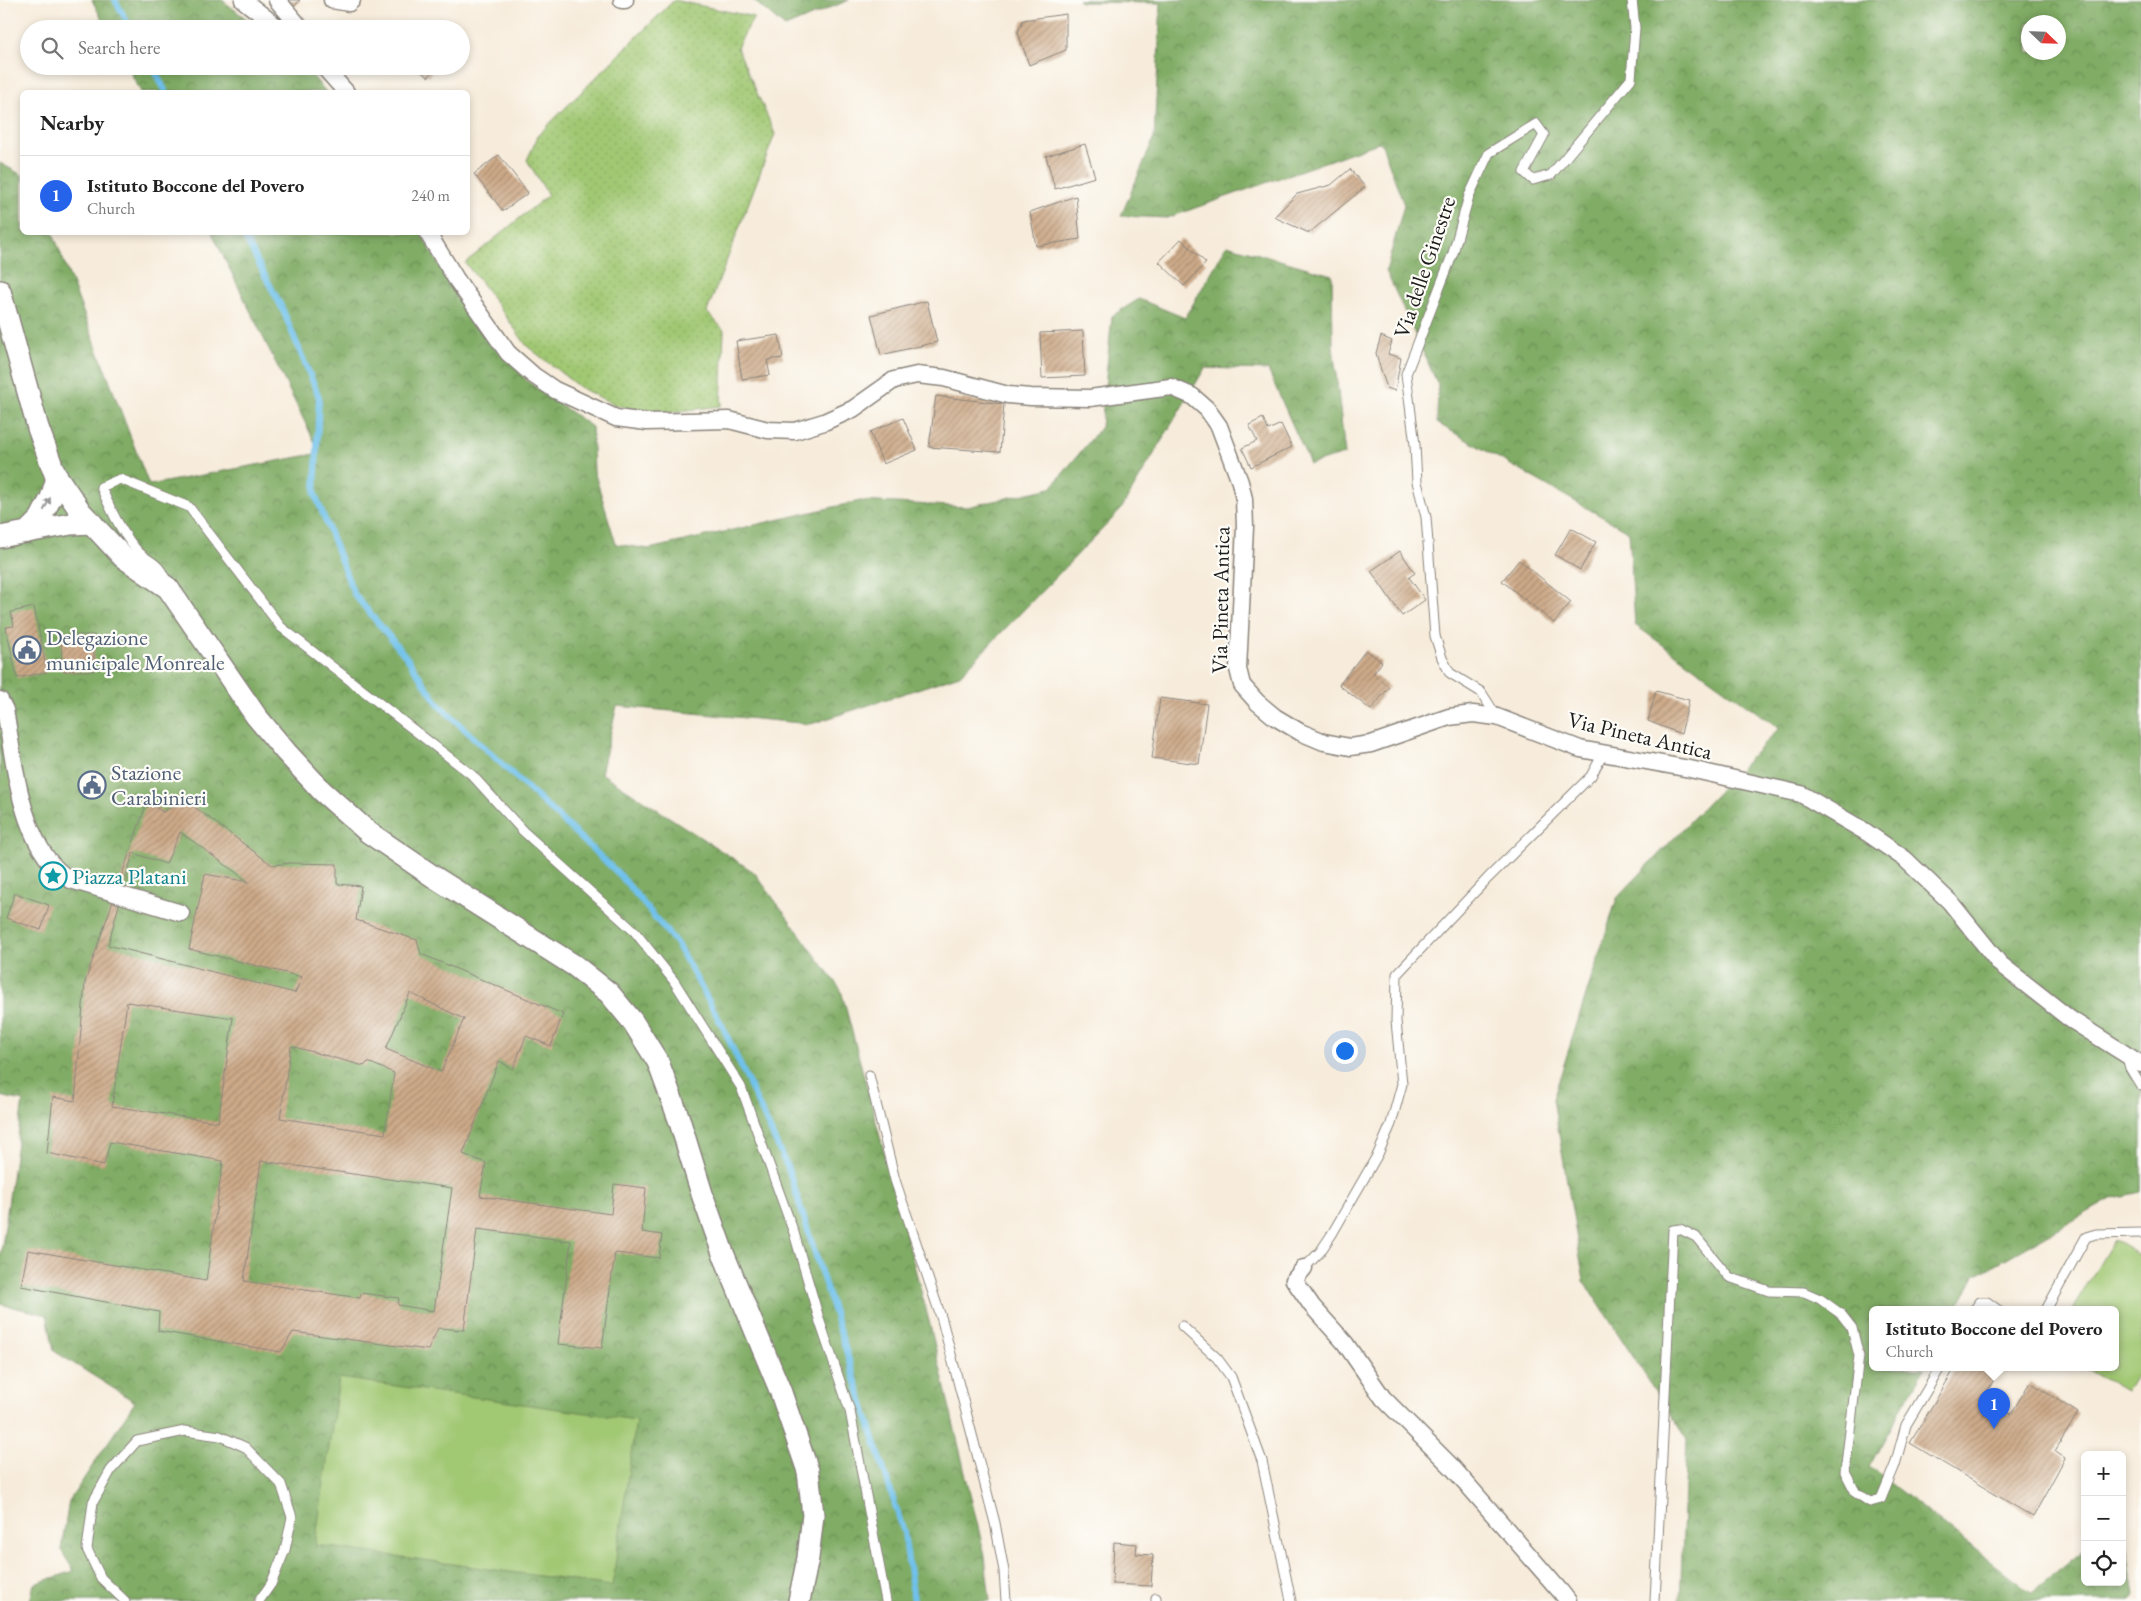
<!DOCTYPE html>
<html lang="en">
<head>
<meta charset="utf-8">
<style>
	body { margin:0; font-family:"EB Garamond",serif; background:#f6f6f6; color:#222 }
	.controls { position:absolute; right:15px; bottom:15px; display:grid; overflow:hidden; border-radius:8px; box-shadow:0 2px 8px #0003 }
	.controls button { width:45px; height:45px; display:grid; place-items:center; padding:0; border:0; border-bottom:1px solid #e0e0e0; background:#fff; color:#222; font:25px sans-serif }
	.compass { position:absolute; left:2021px; top:15px; width:45px; height:45px; border-radius:50%; background:#fff; box-shadow:0 2px 8px #0003; rotate:113deg }
	.you { position:absolute; left:1344px; top:1050px; width:18px; height:18px; margin:-12px; border:4px solid #fff; border-radius:50%; background:#1a73e8; box-shadow:0 0 0 8px #1a73e833 }
	.badge { display:grid; place-items:center; width:32px; height:32px; border-radius:50%; background:#2563eb; color:#fff; font-size:16px; font-weight:700 }
	.pin { position:absolute; translate:-50% -41px; filter:drop-shadow(0 1px 2px #0008) }
	.pin::after { content:''; position:absolute; top:26px; width:18px; height:15px; background:inherit; clip-path:polygon(0 0,100% 0,50% 100%) }
	.popup { position:absolute; left:1869px; top:1306px; width:250px; height:65px; box-sizing:border-box; display:grid; place-content:center; border-radius:8px; background:#fff; filter:drop-shadow(0 1px 4px #0005); font-size:16px; white-space:nowrap; color:#767676 }
	.popup b { font-size:19px; color:#222 }
	.popup::after { content:''; position:absolute; left:50%; top:100%; margin-left:-10px; border:10px solid transparent; border-top-color:#fff }
	.list { margin:0; padding:0; list-style:none }
	h2 { display:flex; justify-content:space-between; align-items:center; height:65px; margin:0; padding:0 20px; font-size:21px }
	h2 small { font-size:16px; font-weight:400; color:#767676 }
	.list li { display:grid; grid-template-columns:32px 1fr auto; gap:15px; align-items:center; box-sizing:border-box; height:80px; padding:0 20px; border-top:1px solid #e0e0e0 }
	.list b { display:block; font-size:19px; white-space:nowrap }
	.list p { margin:0; font-size:16px; white-space:nowrap; color:#767676 }
	.list em { font-size:16px; font-style:normal; color:#767676 }
	.icon { flex:none; width:28px; height:28px; fill:none; stroke:currentColor; stroke-width:2; stroke-linecap:round; stroke-linejoin:round }
	.map { position:relative; flex:none; width:2141px; height:1601px; overflow:hidden }
	.search { position:absolute; background:#fff; box-shadow:0 2px 8px #0003; left:20px; top:20px; width:450px; height:55px; display:flex; align-items:center; gap:12px; box-sizing:border-box; padding:0 18px; border-radius:28px; color:#767676; font-size:19px }
	.panel { position:absolute; background:#fff; box-shadow:0 2px 8px #0003; left:20px; top:90px; width:450px; height:145px; border-radius:8px }
	.map>svg:first-child { display:block }
	.grass { fill:url(#grass-dots); stroke:#5e7248 }
	.forest { fill:url(#forest-crowns); stroke:#4e6440; fill-rule:evenodd }
	.pitch { fill:#a1c873; stroke:#5e7248 }
	.lines { fill:none; stroke-linecap:round; stroke-linejoin:round }
	.stream { stroke:#70c1eb; stroke-width:6 }
	.building { fill:url(#building-hatch); fill-rule:evenodd }
	.service-casing { stroke:#8a847c; stroke-width:11 }
	.minor-casing { stroke:#8a847c; stroke-width:19 }
	.tertiary-casing { stroke:#8a847c; stroke-width:24 }
	.service { stroke:#fff; stroke-width:9 }
	.minor { stroke:#fff; stroke-width:16 }
	.tertiary { stroke:#fff; stroke-width:21 }
	.oneway { fill:#999 }
	.labels { text-anchor:middle; stroke-width:4.5; stroke-linejoin:round; paint-order:stroke }
	.street-label { font-size:22px; fill:#1c1c1c; stroke:#fdfcf7 }
	.service-label { font-size:22px; fill:#4e5e75; stroke:#fdfcf7; text-anchor:start }
	.culture-label { font-size:22px; fill:#0d838f; stroke:#fdfcf7; text-anchor:start }
</style>
</head>
<body>
<div class="map">
<svg width="2141" height="1601" viewBox="0 0 2141 1601">
	<defs>
		<pattern id="grass-dots" width="8" height="8" patternUnits="userSpaceOnUse" patternTransform="scale(1.25)"><rect width="8" height="8" fill="#a1c873"/><path d="M2 2h.1M6 6h.1" fill="none" stroke="#8aab63" stroke-width="1.8" stroke-linecap="round"/></pattern>
		<pattern id="forest-crowns" width="20" height="18" patternUnits="userSpaceOnUse" patternTransform="scale(1.25)"><rect width="20" height="18" fill="#80ac65"/><path d="M2 6a3 3 0 1 1 6 0M12 15a3 3 0 1 1 6 0" fill="none" stroke="#688b52"/></pattern>
		<pattern id="building-hatch" width="6" height="6" patternUnits="userSpaceOnUse" patternTransform="scale(1.25)"><rect width="6" height="6" fill="#cdaa89"/><path d="M-1 1l2-2M0 6l6-6M5 7l2-2" fill="none" stroke="#a68a6f"/></pattern>
	</defs>
	<rect width="100%" height="100%" fill="#fdfcf7"/>
	<filter id="ink" filterUnits="userSpaceOnUse"><feTurbulence type="fractalNoise" baseFrequency=".02" numOctaves="2"/><feDisplacementMap in="SourceGraphic" scale="10" xChannelSelector="R" yChannelSelector="G"/><feConvolveMatrix kernelMatrix="1 2 1 2 8 2 1 2 1" color-interpolation-filters="sRGB"/></filter>
	<filter id="wash" filterUnits="userSpaceOnUse"><feTurbulence type="fractalNoise" baseFrequency=".0096" numOctaves="4" result="noise"/><feDisplacementMap in="SourceGraphic" scale="20" xChannelSelector="R" yChannelSelector="G"/><feGaussianBlur stdDeviation="1.12" result="paint"/><feColorMatrix in="noise" values="0 0 0 0 0 0 0 0 0 0 0 0 0 0 0 0 0 1.4 0 .05"/><feComposite in="paint" operator="in"/></filter>
	<g filter="url(#wash)">
		<rect width="100%" height="100%" fill="#f7ecdb"/>
		<!-- grass -->
		<path class="grass" d="M674,0L754,17L737,47L775,134L707,312L724,330L721,406L656,414L615,405L579,387L527,346L486,289L465,263L548,195L527,160L539,134Z"/>
		<!-- forest -->
		<g class="forest">
			<path d="M92,0H222L260,29H107Z"/>
			<path d="M753,0H849L785,27Z"/>
			<path d="M1078,0H2141V1192L2113,1198L1975,1276L1956,1310H1873V1368H1924L1869,1467L2032,1593L2085,1549V1582H2122V1518L2134,1595L2130,1601H1680L1687,1440L1584,1281L1553,1099L1617,898L1779,728L1635,625L1629,532L1437,423L1438,385L1386,271L1404,205L1381,142L1167,218L1121,216L1154,138L1161,3L1082,2ZM2028,22H2058V52H2028Z"/>
			<path d="M127,66H304L326,92H141Z"/>
			<path d="M0,163L22,175V232L53,233L149,485L320,453L212,233H421L460,303L527,381L592,427L594,471L616,544L649,549L860,501L967,507L1051,488L1101,427L1112,316L1139,299L1185,318L1227,245L1332,275L1333,346L1345,454L1310,464L1268,370L1205,368L1120,511L960,675L811,724L617,706L601,773L754,872L841,990L929,1321L985,1556L990,1601H30L34,1584L74,1571L61,1550L69,1501L135,1402L54,1351L47,1315L0,1304V1260L23,1101L0,1096Z"/>
		</g>
		<!-- pitch -->
		<g class="pitch">
			<path d="M2114,1240L2141,1256V1366L2126,1392L2085,1368H2115V1310H2072Z"/>
			<path d="M339,1378L636,1420L612,1586L315,1545Z"/>
		</g>
		<g class="lines">
			<!-- stream -->
			<g class="stream">
				<path d="M115,0L131,29"/>
				<path d="M152,66L166,92"/>
				<path d="M242,232L282,308L319,397L315,494L354,594L407,658L439,705L620,875L677,944L722,1025L789,1171L904,1533L914,1601"/>
			</g>
		</g>
		<g id="blocks">
			<!-- building -->
			<g class="building">
				<path d="M286,0H300L293,8Z"/>
				<path d="M1066,14V50L1029,65L1018,32L1023,20Z"/>
				<path d="M412,66H434L429,77Z"/>
				<path d="M1085,144L1095,177L1055,189L1046,156Z"/>
				<path d="M499,155L528,193L503,211L474,174Z"/>
				<path d="M1350,169L1365,187L1309,233L1274,217L1297,194L1331,185Z"/>
				<path d="M1076,196L1080,239L1036,246L1030,212Z"/>
				<path d="M1181,239L1206,263L1184,286L1159,262Z"/>
				<path d="M927,301L937,342L881,355L871,315Z"/>
				<path d="M1083,331L1085,376L1042,378L1040,333Z"/>
				<path d="M779,335L783,358L767,360L770,375L742,379L736,341Z"/>
				<path d="M1381,336L1392,341L1388,354L1401,358L1395,391L1387,388L1379,364L1376,353Z"/>
				<path d="M936,396L1004,404L1000,452L929,447Z"/>
				<path d="M903,418L917,450L883,464L870,432Z"/>
				<path d="M1263,418L1268,430L1281,424L1292,447L1251,467L1242,448L1257,441L1249,425Z"/>
				<path d="M1571,528L1596,542L1580,570L1555,555Z"/>
				<path d="M1400,551L1415,573L1409,577L1425,600L1402,616L1371,571Z"/>
				<path d="M1519,560L1571,602L1554,623L1502,581Z"/>
				<path d="M34,607L47,672L17,678L6,627L14,626L11,612Z"/>
				<path d="M61,635H94V671H62Z"/>
				<path d="M1366,650L1382,662L1373,674L1389,687L1371,710L1339,685Z"/>
				<path d="M1656,691L1689,700L1681,734L1648,721Z"/>
				<path d="M1160,698L1207,704L1199,764L1152,758Z"/>
				<path d="M185,800L272,865L291,863L337,864V884L361,886L356,920L417,940L421,954L563,1014L551,1046L526,1036L513,1069L499,1061L463,1154L486,1163L480,1196L611,1214L614,1184L646,1188L642,1232L662,1235L659,1258L615,1253L602,1348L558,1344L571,1241L477,1229L464,1330L438,1328L428,1350L293,1332L281,1352L158,1331L159,1312L21,1286L28,1250L206,1281L223,1161L110,1142L104,1165L47,1153L53,1097L75,1101L85,982L147,802L163,812ZM180,832L249,882L205,874L189,949L302,977L295,993L108,945L133,853L166,864ZM410,993L464,1019L441,1072L386,1049ZM127,1002L233,1018L218,1122L112,1106ZM291,1046L364,1066L368,1062L394,1073L385,1134L280,1118ZM261,1161L452,1188L434,1311L398,1305L399,1298L361,1293L360,1298L244,1281Z"/>
				<path d="M15,893L49,905L41,930L6,918Z"/>
				<path d="M1955,1368H2001L1982,1400L2011,1414L2030,1382L2078,1413L2055,1451L2065,1458L2033,1517L1910,1443Z"/>
				<path d="M1114,1542L1137,1544L1136,1554L1153,1555L1151,1586L1112,1584Z"/>
			</g>
		</g>
	</g>
	<g filter="url(#ink)">
		<use href="#blocks" fill-opacity="0" stroke="#8a847c" stroke-width="1"/>
		<g class="lines">
			<!-- service casing -->
			<g class="service-casing">
				<g id="service">
					<path d="M166,581C158,559 147,563 135,548C120,530 110,508 101,487L120,479L189,507L281,627L472,775L523,831L635,932L674,981L741,1087L794,1233L820,1322L850,1411L886,1601"/>
					<path d="M1497,717L1481,692L1450,673L1442,658L1435,636L1426,517L1417,482L1415,445L1406,374L1453,253L1469,196L1489,153L1536,124L1544,135L1524,172L1533,180L1551,175L1631,79L1635,28L1632,0"/>
					<path d="M2127,1057L2130,1068L2141,1086"/>
					<path d="M869,1075L895,1180L942,1320L995,1523L1004,1571L1006,1601"/>
					<path d="M1304,1268L1320,1252L1332,1234L1378,1154L1391,1124L1402,1084L1396,1021L1397,974L1488,878L1591,776L1603,754"/>
					<path d="M1974,1310L1980,1302H1987L1998,1310"/>
					<path d="M2046,1310L2086,1237L2096,1234L2141,1233"/>
					<path d="M1182,1326L1217,1358L1231,1377L1262,1461L1291,1601"/>
					<path d="M125,1601L101,1578L87,1549L93,1502L111,1470L137,1441L185,1431L220,1436L245,1447L281,1484L292,1517L285,1550L271,1584L259,1601"/>
					<path d="M1156,1601V1598"/>
					<path d="M1655,1601L1673,1230L1680,1229L1696,1237L1729,1277L1769,1291L1804,1292L1820,1299L1841,1314L1852,1328L1859,1356L1845,1472L1856,1493L1870,1502L1881,1499L1895,1465L1906,1425L1940,1368"/>
				</g>
			</g>
			<!-- minor casing -->
			<g class="minor-casing">
				<g id="minor">
					<path d="M243,0L280,29"/>
					<path d="M277,0L300,27L296,29"/>
					<path d="M332,0L349,3L352,0"/>
					<path d="M622,0H625"/>
					<path d="M323,66L346,92"/>
					<path d="M427,232L456,279L508,353L533,375L555,390L616,418L647,422L729,420L768,430L795,431L824,422L853,409L894,380L917,375L944,378L1008,395L1031,397L1090,398L1171,387L1192,396L1207,409L1219,426L1240,482L1244,499L1245,527L1238,669L1242,685L1257,702L1275,717L1300,732L1324,742L1350,747L1371,744L1449,717L1473,714L1497,717L1580,749L1690,769L1801,794L1866,832L1905,859L1950,902L2000,964L2070,1019L2141,1064"/>
					<path d="M0,700L5,710C15,762 20,851 71,880L181,913"/>
					<path d="M1304,1268L1294,1280L1312,1306L1345,1343L1383,1398L1452,1467L1561,1592L1568,1601"/>
				</g>
			</g>
			<!-- tertiary casing -->
			<g class="tertiary-casing">
				<g id="tertiary">
					<path d="M0,291L38,428L55,474L81,512L123,557L168,588L256,716L286,752L322,791L368,832L434,877L575,966L609,993L633,1022L658,1062L679,1119L703,1197L723,1253L780,1390L808,1471L813,1515L808,1558L799,1601"/>
					<path d="M27,532L71,524L92,523"/>
					<path d="M0,537L27,532L40,519L51,498L57,478"/>
				</g>
			</g>
			<!-- service -->
			<use href="#service" class="service"/>
			<!-- minor -->
			<use href="#minor" class="minor"/>
			<!-- tertiary -->
			<use href="#tertiary" class="tertiary"/>
		</g>
		<!-- one-way arrows -->
		<defs><path id="oneway-solid" d="M-6-.8H1V-3.2L6.5 0L1 3.2V.8H-6Z" transform="scale(1.25)"/></defs>
		<use class="oneway" href="#oneway-solid" transform="translate(47 504) rotate(-63)"/>
	</g>
	<!-- icons -->
	<defs>
		<g id="civic-ring" transform="scale(1.4375)"><circle r="9.5" fill="#fdfcf7" stroke="#5c6f8a" stroke-width="1.5"/><path d="M-.6-6.5H3V-4.5H.6V-3L4-1V1h2V6H-6V1h2V-1L-.6-3ZM-1.2 2.5V6h2.4V2.5Z" fill="#5c6f8a"/></g>
		<g id="sight-ring" transform="scale(1.4375)"><circle r="9.5" fill="#fdfcf7" stroke="#0f9aa8" stroke-width="1.5"/><path d="M0-6L1.8-2.2L6-1.7L2.9 1.2L3.7 5.4L0 3.3L-3.7 5.4L-2.9 1.2L-6-1.7L-1.8-2.2Z" fill="#0f9aa8"/></g>
	</defs>
	<g fill-rule="evenodd">
		<use href="#civic-ring" x="27" y="650"/>
		<use href="#civic-ring" x="92" y="785"/>
		<use href="#sight-ring" x="53" y="876"/>
	</g>
	<g class="labels">
		<!-- street labels -->
		<g class="street-label">
			<text transform="translate(1424 267) rotate(-71)" y="8">Via delle Ginestre</text>
			<text transform="translate(1220 600) rotate(-89)" y="8">Via Pineta Antica</text>
			<text transform="translate(1640 735) rotate(13)" y="8">Via Pineta Antica</text>
		</g>
		<!-- service labels -->
		<g class="service-label">
			<text x="46" y="645">Delegazione<tspan x="46" dy="25">municipale Monreale</tspan></text>
			<text x="111" y="780">Stazione<tspan x="111" dy="25">Carabinieri</tspan></text>
		</g>
		<!-- culture labels -->
		<g class="culture-label">
			<text x="72" y="884">Piazza Platani</text>
		</g>
	</g>
</svg>
<div class="controls">
<button>+</button>
<button>−</button>
<button><svg class="icon" aria-label="locate" viewBox="0 0 24 24"><circle cx="12" cy="12" r="6"/><path d="M12 2v4M12 18v4M2 12h4M18 12h4"/></svg></button>
</div>
<svg class="compass" viewBox="-18 -18 36 36"><path d="M0-13l5 13h-10z" fill="#e53935"/><path d="M0 13l5-13h-10z" fill="#767676"/></svg>
<div class="you"></div>
<div class="pin badge" style="left:1994px;top:1429px">1</div>
<div class="popup"><b>Istituto Boccone del Povero</b>Church</div>
<div class="search"><svg class="icon" aria-label="search" viewBox="0 0 24 24"><circle cx="10" cy="10" r="6"/><path d="M15 15l6 6"/></svg>Search here</div>
<section class="panel">
<h2>Nearby<small></small></h2>
<ul class="list">
<li><span class="badge">1</span><div><b>Istituto Boccone del Povero</b><p>Church</p></div><em>240 m</em></li>
</ul>
</section>
</div>
</body>
</html>
